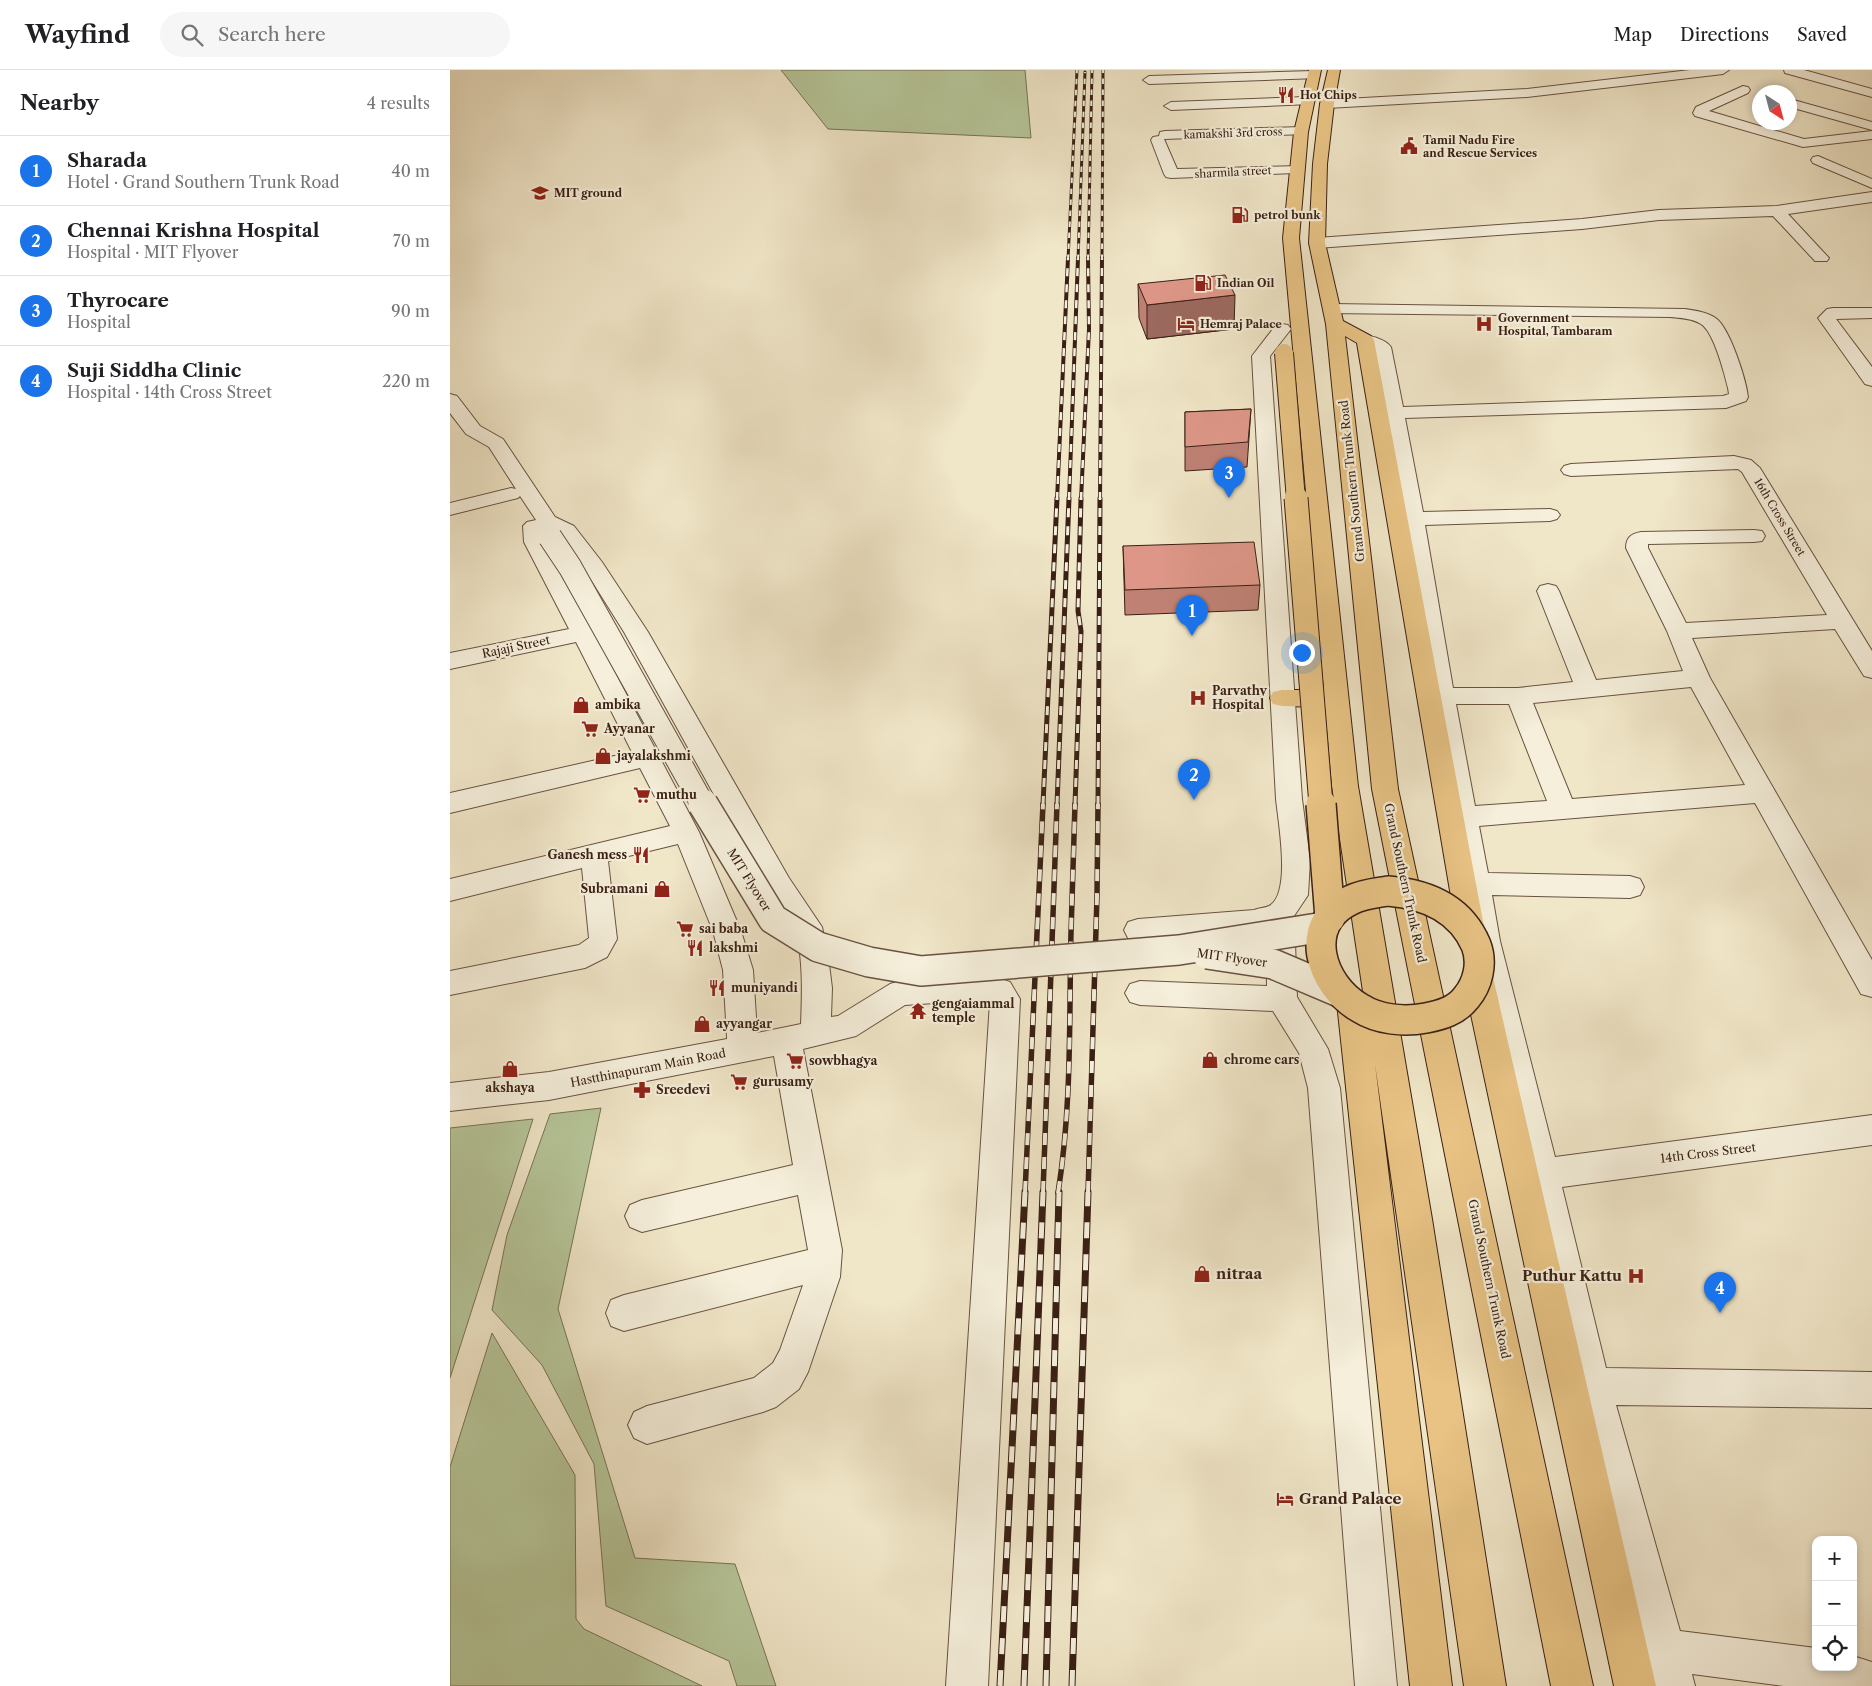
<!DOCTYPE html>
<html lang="en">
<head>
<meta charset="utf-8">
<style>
	body { margin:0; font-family:"Libre Caslon Text",serif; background:#f6f6f6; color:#202124 }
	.controls { position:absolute; right:15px; bottom:15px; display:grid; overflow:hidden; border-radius:10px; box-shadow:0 2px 8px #0003 }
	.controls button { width:45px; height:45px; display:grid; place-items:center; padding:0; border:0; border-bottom:1px solid #e0e0e0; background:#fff; color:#202124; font:25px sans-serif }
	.compass { position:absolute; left:1302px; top:15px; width:45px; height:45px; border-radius:50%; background:#fff; box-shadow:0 2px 8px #0003; rotate:144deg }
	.you { position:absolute; left:851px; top:582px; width:18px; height:18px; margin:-12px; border:4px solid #fff; border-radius:50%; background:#1a73e8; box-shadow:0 0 0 8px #1a73e833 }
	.badge { display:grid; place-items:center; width:32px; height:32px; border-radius:50%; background:#1a73e8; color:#fff; font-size:16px; font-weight:700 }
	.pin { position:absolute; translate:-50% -41px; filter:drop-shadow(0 1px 2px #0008) }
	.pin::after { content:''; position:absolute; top:26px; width:18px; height:15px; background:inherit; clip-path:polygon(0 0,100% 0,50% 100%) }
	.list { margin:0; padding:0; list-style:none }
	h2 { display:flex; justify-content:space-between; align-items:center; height:65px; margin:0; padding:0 20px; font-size:21px }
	h2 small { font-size:16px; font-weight:400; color:#757577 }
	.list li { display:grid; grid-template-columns:32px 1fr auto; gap:15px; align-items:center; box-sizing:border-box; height:70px; padding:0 20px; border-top:1px solid #e0e0e0 }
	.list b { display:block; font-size:19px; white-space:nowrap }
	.list p { margin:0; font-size:16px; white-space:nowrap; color:#757577 }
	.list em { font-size:16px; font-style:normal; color:#757577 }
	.icon { flex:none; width:28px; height:28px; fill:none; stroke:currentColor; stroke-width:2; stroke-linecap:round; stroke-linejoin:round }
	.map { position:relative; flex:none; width:1422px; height:1616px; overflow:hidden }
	header { display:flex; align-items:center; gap:30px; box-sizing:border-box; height:70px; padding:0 25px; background:#fff; border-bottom:1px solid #e0e0e0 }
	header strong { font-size:24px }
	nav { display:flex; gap:28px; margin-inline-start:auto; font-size:18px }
	.search { width:350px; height:45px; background:#f6f6f6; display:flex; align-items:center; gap:12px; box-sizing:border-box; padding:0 18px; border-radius:28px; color:#757577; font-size:19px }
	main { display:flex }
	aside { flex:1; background:#fff }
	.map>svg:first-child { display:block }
	.green { fill:#b6c699; stroke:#787356 }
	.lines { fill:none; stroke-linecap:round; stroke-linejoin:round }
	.minor-casing { stroke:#685241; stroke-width:2 }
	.major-casing { stroke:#3a2014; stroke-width:2 }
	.minor { fill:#f5efdb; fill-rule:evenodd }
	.major { fill:#e8c384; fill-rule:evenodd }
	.rail-far4-casing { stroke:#3a2014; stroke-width:3 }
	.rail-far3-casing { stroke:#3a2014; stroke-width:4 }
	.rail-far2-casing { stroke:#3a2014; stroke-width:5 }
	.rail-far1-casing { stroke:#3a2014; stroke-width:5.5 }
	.rail-casing { stroke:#3a2014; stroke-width:7 }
	.rail-far4 { stroke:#f5efdb; stroke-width:2; stroke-dasharray:5.5; stroke-linecap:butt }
	.rail-far3 { stroke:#f5efdb; stroke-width:2.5; stroke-dasharray:8; stroke-linecap:butt }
	.rail-far2 { stroke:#f5efdb; stroke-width:3; stroke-dasharray:9; stroke-linecap:butt }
	.rail-far1 { stroke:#f5efdb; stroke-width:4; stroke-dasharray:12; stroke-linecap:butt }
	.rail { stroke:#f5efdb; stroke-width:5; stroke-dasharray:16; stroke-linecap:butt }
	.minor-bridge-far1-casing { stroke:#685241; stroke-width:25; stroke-linecap:butt }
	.minor-bridge-casing { stroke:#685241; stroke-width:32; stroke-linecap:butt }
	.major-bridge-far2-casing { stroke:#3a2014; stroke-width:20; stroke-linecap:butt }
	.major-bridge-far1-casing { stroke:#3a2014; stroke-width:25; stroke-linecap:butt }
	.major-bridge-casing { stroke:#3a2014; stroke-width:32; stroke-linecap:butt }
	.minor-bridge-far1 { stroke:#f5efdb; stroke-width:23 }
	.minor-bridge { stroke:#f5efdb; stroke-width:29 }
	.major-bridge-far2 { stroke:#e8c384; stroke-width:18 }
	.major-bridge-far1 { stroke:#e8c384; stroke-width:23 }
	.major-bridge { stroke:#e8c384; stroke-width:29 }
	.wall { fill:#be8174; stroke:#3a2014 }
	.shaded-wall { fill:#9b695e; stroke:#3a2014 }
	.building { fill:#dd9687; stroke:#3a2014 }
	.labels { text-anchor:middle; stroke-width:4.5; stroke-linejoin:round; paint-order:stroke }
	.far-poi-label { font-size:11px; font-weight:bold; fill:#3a2014; stroke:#f5efdb; text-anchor:start }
	.far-street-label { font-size:11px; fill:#3a2014; stroke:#f5efdb }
	.street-label { font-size:12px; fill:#3a2014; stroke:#f5efdb }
	.poi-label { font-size:12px; font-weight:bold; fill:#3a2014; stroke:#f5efdb; text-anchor:start }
	.near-poi-label { font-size:15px; font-weight:bold; fill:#3a2014; stroke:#f5efdb; text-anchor:start }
</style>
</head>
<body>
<header>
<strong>Wayfind</strong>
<div class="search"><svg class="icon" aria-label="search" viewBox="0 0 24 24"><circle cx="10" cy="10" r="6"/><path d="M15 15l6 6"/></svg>Search here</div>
<nav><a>Map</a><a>Directions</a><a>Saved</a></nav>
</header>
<main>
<aside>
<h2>Nearby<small>4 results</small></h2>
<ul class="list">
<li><span class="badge">1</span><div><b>Sharada</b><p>Hotel · Grand Southern Trunk Road</p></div><em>40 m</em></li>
<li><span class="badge">2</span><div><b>Chennai Krishna Hospital</b><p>Hospital · MIT Flyover</p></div><em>70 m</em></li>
<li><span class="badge">3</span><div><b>Thyrocare</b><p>Hospital</p></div><em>90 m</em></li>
<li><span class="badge">4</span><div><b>Suji Siddha Clinic</b><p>Hospital · 14th Cross Street</p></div><em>220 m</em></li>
</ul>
</aside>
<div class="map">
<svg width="1422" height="1616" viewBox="0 0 1422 1616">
	<rect width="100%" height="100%" fill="#f0e6c8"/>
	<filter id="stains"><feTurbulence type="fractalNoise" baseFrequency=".004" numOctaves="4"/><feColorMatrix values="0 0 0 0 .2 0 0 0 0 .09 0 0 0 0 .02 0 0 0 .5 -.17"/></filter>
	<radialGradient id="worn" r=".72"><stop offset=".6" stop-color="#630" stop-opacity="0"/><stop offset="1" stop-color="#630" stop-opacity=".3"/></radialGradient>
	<!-- green -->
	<g class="green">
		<path d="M331,0H575L581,68L378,59Z"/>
		<path d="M151,1038L108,1239L185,1488L285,1494L326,1616H287L279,1591L156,1536L144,1394L92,1295L42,1240L57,1165L100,1044Z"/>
		<path d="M83,1049L0,1308V1058Z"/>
		<path d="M42,1263L125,1405L126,1549L134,1559L252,1616H0V1397Z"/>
	</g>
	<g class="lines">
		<!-- minor casing -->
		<g class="minor-casing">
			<g id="minor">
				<path d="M1240,0H1279L1273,4L1077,27L877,38L870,34L877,30L1077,19Z"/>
				<path d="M1334,0H1354L1422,19V27L1335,3Z"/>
				<path d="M863,1L868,2L869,5L868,8L699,14L693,10L699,6Z"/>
				<path d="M1293,16L1298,17L1300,20L1298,23L1259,41L1354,69L1422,61V69L1353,77L1245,46L1243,43L1246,37Z"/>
				<path d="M856,27L863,31L861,34L721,40L714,36L721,32Z"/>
				<path d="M1340,29L1422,52V60L1340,37Z"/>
				<path d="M851,57L858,61L856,64L714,69L727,99L851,96L853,99L851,102L846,103L721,108L716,107L714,104L701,70L703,67L709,66L710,62L715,61Z"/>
				<path d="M1368,86L1422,109V118L1363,93L1361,90L1363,87Z"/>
				<path d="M1422,122V132L1338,144L1379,188L1377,191H1365L1323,146L1209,150L1132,159L867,178L861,176L859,173L861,170L867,168L1132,149L1209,140L1327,136Z"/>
				<path d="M882,234L1235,239C1246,241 1259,242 1268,250C1281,263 1296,309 1298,327L1296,331L1276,338L955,348L973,442L1100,439L1107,441L1110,445L1107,449L1100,451L975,455L1003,618H1068L1123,612L1087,521L1090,516L1098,514L1106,516L1109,521L1146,610L1233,601L1217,561L1176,478C1176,467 1181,464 1191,462L1304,460L1312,461L1315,466L1312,471L1304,472L1198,474V478L1236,553L1377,545L1292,402L1288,399L1121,406L1114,404L1111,400L1114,396L1121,394L1284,386L1301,390L1310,398L1422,581V608L1414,606L1385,559L1242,568L1260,608L1422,890V927L1411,924L1305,733L1029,756L1038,803L1180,806L1190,809L1194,817L1190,825L1180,828L1042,825L1050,871L1105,1087L1422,1045V1075L1112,1117L1156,1298L1422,1302V1338L1166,1335L1230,1561L1366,1578V1597H1403V1586L1422,1592V1616H1334L1242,1604L1245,1616H1203L1124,1316L1022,871L980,626L954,449L924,280L909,274L906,270L909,266C918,264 935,269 941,277L953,337L1273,326L1279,324L1278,318C1274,302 1264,262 1251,254C1242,248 1230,248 1220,247L876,243L873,239L876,235ZM1241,617L1295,715L1122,729L1083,633ZM1006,634H1059L1097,731L1025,736Z"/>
				<path d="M1383,238H1422V248L1386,249L1422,297V316L1415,314L1368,248L1377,239Z"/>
				<path d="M832,254L838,255L841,259L820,286L852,729L860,790L858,825L844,846L847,927L878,979L890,1018L947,1616H905L858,1018L849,983L823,941L690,935L680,932L675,923L680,914L690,911L817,916L816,859L804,862L688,871L678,868L674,860L678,852L688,849L804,840C809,838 815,838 819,836C842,824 828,751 826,729L802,286L826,255Z"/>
				<path d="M0,324L7,326L30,356L53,369L105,447L124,456L152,492L198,562L339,808L372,857L378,886L382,918L381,947L388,946L440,914L450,911C486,908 526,900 560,912L570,929L538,1616H496L540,932L529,930L455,935L406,966L353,979L392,1180L390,1207L358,1302L349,1319L326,1337L313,1342L197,1374L184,1368L178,1355L184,1342L197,1336L304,1308L323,1293L330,1280L353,1215L174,1261L161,1256L156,1243L161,1230L174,1225L358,1180L348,1125L192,1162L180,1157L175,1146L180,1135L192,1130L343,1095L324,986L99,1030L0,1041V1013L99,1002L277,969V967L273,900L263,861L228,774L158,791L167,869L157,887L135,898L0,925V901L129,875L139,868L132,798L0,831V809L220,756L190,698L0,743V723L182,682L126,572L0,599V583L119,559L74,472L73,456L77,452L86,450L70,426L68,428L0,445V433L61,418L66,419L39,377L16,364L0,343ZM95,458L110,464L135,500L174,562L319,824C327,835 338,847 344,859C354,881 352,929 351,954L307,963L303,900L291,861L249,762L96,472Z"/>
			</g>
		</g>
		<!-- major casing -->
		<g class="major-casing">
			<g id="major">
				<path d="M859,0H871L858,62L849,168L908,716L982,1149L1056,1616H1014L925,994L1002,1616H960L887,933L891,924L902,920L913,924L914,928L882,716L875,637L832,636L823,634L820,628L823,622L832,620H874L833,168L844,62Z"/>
				<path d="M878,0H890L884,34L877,94L875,173L893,251L921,266L924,270L1035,862L1031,870L1021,873L1011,870L1007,862L907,273L895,266L948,719L1143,1616H1101L922,719L876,254L859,173L863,94L870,34Z"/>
				<path d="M1028,895L1038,898L1043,907L1206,1616H1164L1013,907L1018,898Z"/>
			</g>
		</g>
		<!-- minor -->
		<use href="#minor" class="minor"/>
		<!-- major -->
		<use href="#major" class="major"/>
		<!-- rail-far4 casing -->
		<g class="rail-far4-casing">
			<g id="rail-far4">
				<path d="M618,190L627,0"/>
				<path d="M628,190L635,2"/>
				<path d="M638,190L642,0"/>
				<path d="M652,190L653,0"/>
			</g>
		</g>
		<!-- rail-far3 casing -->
		<g class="rail-far3-casing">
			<g id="rail-far3">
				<path d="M607,430L618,188"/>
				<path d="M619,430L628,188"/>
				<path d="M631,430L639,259L638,188"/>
				<path d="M650,430L652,188"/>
			</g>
		</g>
		<!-- rail-far2 casing -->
		<g class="rail-far2-casing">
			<g id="rail-far2">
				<path d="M593,735L607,428"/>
				<path d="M607,735L619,428"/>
				<path d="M625,735L631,561L628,541L631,428"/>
				<path d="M648,735L650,428"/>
			</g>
		</g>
		<!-- rail-far1 casing -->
		<g class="rail-far1-casing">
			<g id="rail-far1">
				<path d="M575,1123L593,734"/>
				<path d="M593,1123L607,734"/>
				<path d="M608,1123C622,1036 619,950 621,863C622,820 624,777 625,734"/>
				<path d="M638,1123L647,826L648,734"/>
			</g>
		</g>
		<!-- rail casing -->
		<g class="rail-casing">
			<g id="rail">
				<path d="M550,1616L575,1122"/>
				<path d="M574,1616L593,1122"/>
				<path d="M596,1616L609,1122"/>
				<path d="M622,1616L638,1122"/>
			</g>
		</g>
		<!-- rail-far4 -->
		<use href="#rail-far4" class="rail-far4"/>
		<!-- rail-far3 -->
		<use href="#rail-far3" class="rail-far3"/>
		<!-- rail-far2 -->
		<use href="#rail-far2" class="rail-far2"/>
		<!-- rail-far1 -->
		<use href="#rail-far1" class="rail-far1"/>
		<!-- rail -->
		<use href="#rail" class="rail"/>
		<!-- minor-bridge-far1 casing -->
		<g class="minor-bridge-far1-casing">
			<path id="minor-bridge-far1" d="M100,467L120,497L253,735"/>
		</g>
		<!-- minor-bridge casing -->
		<g class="minor-bridge-casing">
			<g id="minor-bridge">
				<path d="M253,734L323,849L368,877L419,892L471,901L729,880L874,857"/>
				<path d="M757,884L823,894L889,922"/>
			</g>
		</g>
		<!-- major-bridge-far2 casing -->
		<g class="major-bridge-far2-casing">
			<path id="major-bridge-far2" d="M834,283L846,430"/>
		</g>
		<!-- major-bridge-far1 casing -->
		<g class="major-bridge-far1-casing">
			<path id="major-bridge-far1" d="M846,428L871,735"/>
		</g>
		<!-- major-bridge casing -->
		<g class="major-bridge-casing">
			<g id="major-bridge">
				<path d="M871,734L880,848"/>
				<path d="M938,821C976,824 1010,838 1026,875C1033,893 1028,914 1016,928C1006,941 991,945 976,948C954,952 929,950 910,938C870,915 851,854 901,830C913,824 926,823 938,821Z"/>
			</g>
		</g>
		<!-- minor-bridge-far1 -->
		<use href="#minor-bridge-far1" class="minor-bridge-far1"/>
		<!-- minor-bridge -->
		<use href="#minor-bridge" class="minor-bridge"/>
		<!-- major-bridge-far2 -->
		<use href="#major-bridge-far2" class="major-bridge-far2"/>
		<!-- major-bridge-far1 -->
		<use href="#major-bridge-far1" class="major-bridge-far1"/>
		<!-- major-bridge -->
		<use href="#major-bridge" class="major-bridge"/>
	</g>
	<!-- wall -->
	<g class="wall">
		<path d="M688,214L784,259L697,269L689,248Z"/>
		<path d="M801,339L797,397L735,401V342Z"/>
		<path d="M673,476L810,515L808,540L675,545Z"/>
	</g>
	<!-- shaded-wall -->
	<path class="shaded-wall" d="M785,225L784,259L697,269V235Z"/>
	<!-- building -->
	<g class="building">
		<path d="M775,205L785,225L697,235L688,214Z"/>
		<path d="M801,339L798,372L735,377V342Z"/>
		<path d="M804,472L810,515L675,520L673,476Z"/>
	</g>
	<!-- icons -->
	<defs>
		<g id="restaurant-bare" transform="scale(1.35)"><path d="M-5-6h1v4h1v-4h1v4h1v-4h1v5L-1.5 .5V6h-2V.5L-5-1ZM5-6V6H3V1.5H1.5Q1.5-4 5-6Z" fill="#8f2418" stroke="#f5efdb" stroke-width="2.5" paint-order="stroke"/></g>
		<g id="civic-bare" transform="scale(1.35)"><path d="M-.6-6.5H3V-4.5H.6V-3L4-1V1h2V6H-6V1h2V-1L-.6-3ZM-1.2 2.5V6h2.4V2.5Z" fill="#8f2418" stroke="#f5efdb" stroke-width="2.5" paint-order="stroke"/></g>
		<g id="university-bare" transform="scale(1.35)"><path d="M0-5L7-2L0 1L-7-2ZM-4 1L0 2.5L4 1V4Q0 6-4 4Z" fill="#8f2418" stroke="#f5efdb" stroke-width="2.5" paint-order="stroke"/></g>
		<g id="fuel-bare" transform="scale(1.35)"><path d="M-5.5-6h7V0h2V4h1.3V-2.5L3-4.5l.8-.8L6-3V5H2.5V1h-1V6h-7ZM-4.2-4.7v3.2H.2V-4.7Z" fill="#8f2418" stroke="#f5efdb" stroke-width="2.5" paint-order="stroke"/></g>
		<g id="hotel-bare" transform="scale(1.35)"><path d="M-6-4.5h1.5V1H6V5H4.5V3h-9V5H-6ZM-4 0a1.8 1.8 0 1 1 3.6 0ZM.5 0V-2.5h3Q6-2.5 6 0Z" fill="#8f2418" stroke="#f5efdb" stroke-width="2.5" paint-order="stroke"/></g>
		<g id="hospital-bare" transform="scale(1.35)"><path d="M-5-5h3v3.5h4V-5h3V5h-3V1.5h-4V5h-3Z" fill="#8f2418" stroke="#f5efdb" stroke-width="2.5" paint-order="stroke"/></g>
		<g id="shop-bare" transform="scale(1.35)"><path d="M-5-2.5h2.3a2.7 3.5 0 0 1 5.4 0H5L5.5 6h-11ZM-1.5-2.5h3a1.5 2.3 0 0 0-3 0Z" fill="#8f2418" stroke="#f5efdb" stroke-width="2.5" paint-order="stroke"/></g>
		<g id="supermarket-bare" transform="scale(1.35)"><path d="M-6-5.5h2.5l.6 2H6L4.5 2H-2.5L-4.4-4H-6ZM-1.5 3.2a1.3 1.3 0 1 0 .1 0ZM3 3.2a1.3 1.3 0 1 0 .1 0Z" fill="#8f2418" stroke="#f5efdb" stroke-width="2.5" paint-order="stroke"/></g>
		<g id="temple-bare" transform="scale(1.35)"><path d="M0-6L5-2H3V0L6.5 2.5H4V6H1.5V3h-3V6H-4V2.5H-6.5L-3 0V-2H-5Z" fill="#8f2418" stroke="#f5efdb" stroke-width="2.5" paint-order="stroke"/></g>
		<g id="pharmacy-bare" transform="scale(1.35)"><path d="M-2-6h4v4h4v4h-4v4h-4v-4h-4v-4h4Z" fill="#8f2418" stroke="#f5efdb" stroke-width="2.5" paint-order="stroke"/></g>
	</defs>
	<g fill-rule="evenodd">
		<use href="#restaurant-bare" x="836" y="25"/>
		<use href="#civic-bare" x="959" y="76"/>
		<use href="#university-bare" x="90" y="123"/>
		<use href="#fuel-bare" x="790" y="145"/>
		<use href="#fuel-bare" x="753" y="213"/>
		<use href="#hotel-bare" x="736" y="254"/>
		<use href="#hospital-bare" x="1034" y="254"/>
		<use href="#hospital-bare" x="748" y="628"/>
		<use href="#shop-bare" x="131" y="635"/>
		<use href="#supermarket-bare" x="140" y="659"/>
		<use href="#shop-bare" x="153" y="686"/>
		<use href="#supermarket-bare" x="192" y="725"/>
		<use href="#restaurant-bare" x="191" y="785"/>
		<use href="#shop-bare" x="212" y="819"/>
		<use href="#supermarket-bare" x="235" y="859"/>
		<use href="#restaurant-bare" x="245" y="878"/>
		<use href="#restaurant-bare" x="267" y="918"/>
		<use href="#temple-bare" x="468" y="941"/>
		<use href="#shop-bare" x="252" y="954"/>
		<use href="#shop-bare" x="760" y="990"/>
		<use href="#supermarket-bare" x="345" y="991"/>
		<use href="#shop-bare" x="60" y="999"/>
		<use href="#supermarket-bare" x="289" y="1012"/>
		<use href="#pharmacy-bare" x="192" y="1020"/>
		<use href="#shop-bare" x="752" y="1204"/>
		<use href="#hospital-bare" x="1186" y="1206"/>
		<use href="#hotel-bare" x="835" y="1429"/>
	</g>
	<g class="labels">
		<!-- far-poi labels -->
		<g class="far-poi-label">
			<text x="850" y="29">Hot Chips</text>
			<text x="973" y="74">Tamil Nadu Fire<tspan x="973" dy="13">and Rescue Services</tspan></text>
			<text x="104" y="127">MIT ground</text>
			<text x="804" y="149">petrol bunk</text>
			<text x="767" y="217">Indian Oil</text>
			<text x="1048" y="252">Government<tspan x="1048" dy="13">Hospital, Tambaram</tspan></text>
			<text x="750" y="258">Hemraj Palace</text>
		</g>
		<!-- far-street labels -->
		<g class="far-street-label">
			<text transform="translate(783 63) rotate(-2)" y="4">kamakshi 3rd cross</text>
			<text transform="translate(783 102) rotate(-3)" y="4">sharmila street</text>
			<text transform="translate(1330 447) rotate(59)" y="4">16th Cross Street</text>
		</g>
		<!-- street labels -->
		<g class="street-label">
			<text transform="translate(902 411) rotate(-96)" y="4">Grand Southern Trunk Road</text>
			<text transform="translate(66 577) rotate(-12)" y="4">Rajaji Street</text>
			<text transform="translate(299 810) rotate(58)" y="4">MIT Flyover</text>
			<text transform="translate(955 813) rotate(78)" y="4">Grand Southern Trunk Road</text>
			<text transform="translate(782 888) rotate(8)" y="4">MIT Flyover</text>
			<text transform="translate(198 998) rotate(-11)" y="4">Hastthinapuram Main Road</text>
			<text transform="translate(1258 1083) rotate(-7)" y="4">14th Cross Street</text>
			<text transform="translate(1039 1209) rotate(78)" y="4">Grand Southern Trunk Road</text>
		</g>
		<!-- poi labels -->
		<g class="poi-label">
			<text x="762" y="625">Parvathy<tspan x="762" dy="14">Hospital</tspan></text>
			<text x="145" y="639">ambika</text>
			<text x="154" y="663">Ayyanar</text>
			<text x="167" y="690">jayalakshmi</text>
			<text x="206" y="729">muthu</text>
			<text x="177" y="789" text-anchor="end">Ganesh mess</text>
			<text x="198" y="823" text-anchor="end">Subramani</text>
			<text x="249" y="863">sai baba</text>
			<text x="259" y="882">lakshmi</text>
			<text x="281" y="922">muniyandi</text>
			<text x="482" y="938">gengaiammal<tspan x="482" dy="14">temple</tspan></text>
			<text x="266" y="958">ayyangar</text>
			<text x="774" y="994">chrome cars</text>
			<text x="359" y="995">sowbhagya</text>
			<text x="303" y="1016">gurusamy</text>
			<text x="60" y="1022" text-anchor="middle">akshaya</text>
			<text x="206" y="1024">Sreedevi</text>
		</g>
		<!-- near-poi labels -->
		<g class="near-poi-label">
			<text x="766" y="1209">nitraa</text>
			<text x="1172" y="1211" text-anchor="end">Puthur Kattu</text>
			<text x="849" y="1434">Grand Palace</text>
		</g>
	</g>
	<rect width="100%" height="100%" filter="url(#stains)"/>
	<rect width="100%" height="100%" fill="url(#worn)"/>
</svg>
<div class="controls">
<button>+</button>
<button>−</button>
<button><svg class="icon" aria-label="locate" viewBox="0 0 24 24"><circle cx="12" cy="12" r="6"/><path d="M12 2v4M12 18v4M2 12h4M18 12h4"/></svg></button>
</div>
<svg class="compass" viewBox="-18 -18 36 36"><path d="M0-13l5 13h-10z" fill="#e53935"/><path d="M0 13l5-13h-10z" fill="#757577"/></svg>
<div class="you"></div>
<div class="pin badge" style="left:742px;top:566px">1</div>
<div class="pin badge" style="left:744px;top:730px">2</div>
<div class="pin badge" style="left:779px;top:428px">3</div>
<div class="pin badge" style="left:1270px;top:1243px">4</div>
</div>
</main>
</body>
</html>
